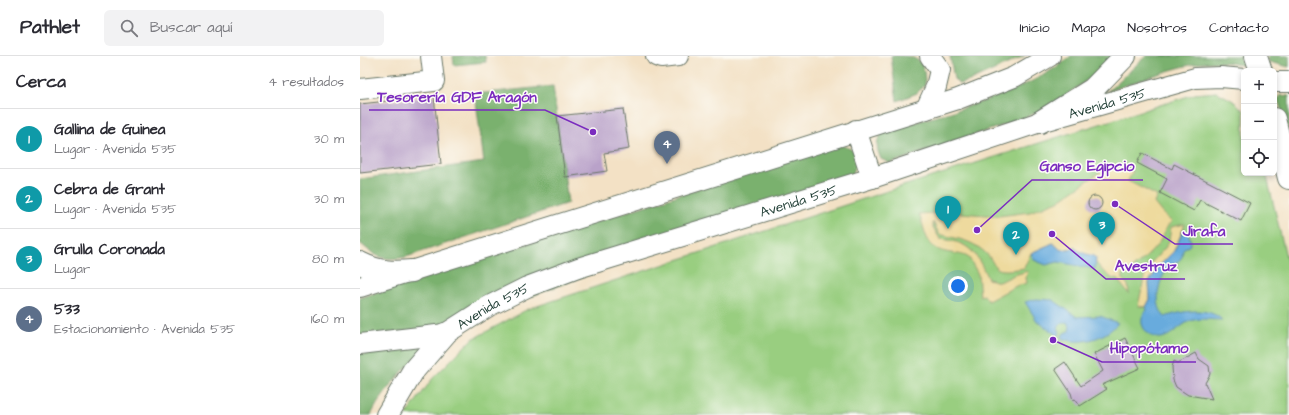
<!DOCTYPE html>
<html lang="es">
<head>
<meta charset="utf-8">
<style>
	body { margin:0; font-family:"Architects Daughter",sans-serif; background:#f2f2f3; color:#2b2b33 }
	.controls { position:absolute; right:12px; top:12px; display:grid; overflow:hidden; border-radius:6px; box-shadow:0 2px 6px #0003 }
	.controls button { width:36px; height:36px; display:grid; place-items:center; padding:0; border:0; border-bottom:1px solid #e1e1e2; background:#fff; color:#2b2b33; font:20px sans-serif }
	.you { position:absolute; left:598px; top:230px; width:14px; height:14px; margin:-10px; border:3px solid #fff; border-radius:50%; background:#1a73e8; box-shadow:0 0 0 6px #1a73e833 }
	.badge { display:grid; place-items:center; width:26px; height:26px; border-radius:50%; background:#2563eb; color:#fff; font-size:13px; font-weight:700 }
	.pin { position:absolute; translate:-50% -33px; filter:drop-shadow(0 1px 2px #0008) }
	.pin::after { content:''; position:absolute; top:21px; width:14px; height:12px; background:inherit; clip-path:polygon(0 0,100% 0,50% 100%) }
	.list { margin:0; padding:0; list-style:none }
	h2 { display:flex; justify-content:space-between; align-items:center; height:52px; margin:0; padding:0 16px; font-size:17px }
	h2 small { font-size:13px; font-weight:400; color:#7c7c81 }
	.list li { display:grid; grid-template-columns:26px 1fr auto; gap:12px; align-items:center; box-sizing:border-box; height:60px; padding:0 16px; border-top:1px solid #e1e1e2 }
	.list b { display:block; font-size:15px; white-space:nowrap }
	.list p { margin:0; font-size:13px; white-space:nowrap; color:#7c7c81 }
	.list em { font-size:13px; font-style:normal; color:#7c7c81 }
	.icon { flex:none; width:22px; height:22px; fill:none; stroke:currentColor; stroke-width:2; stroke-linecap:round; stroke-linejoin:round }
	.map { position:relative; flex:none; width:929px; height:359px; overflow:hidden }
	header { display:flex; align-items:center; gap:24px; box-sizing:border-box; height:56px; padding:0 20px; background:#fff; border-bottom:1px solid #e1e1e2 }
	header strong { font-size:19px }
	nav { display:flex; gap:22px; margin-inline-start:auto; font-size:14px }
	.search { width:280px; height:36px; background:#f2f2f3; display:flex; align-items:center; gap:10px; box-sizing:border-box; padding:0 14px; border-radius:6px; color:#7c7c81; font-size:15px }
	main { display:flex }
	aside { flex:1; background:#fff }
	.map>svg:first-child { display:block }
	.green { fill:#99ce80; stroke:#5c865a }
	.forest { fill:#7ab16e; stroke:#4c7751 }
	.sand { fill:#eeda9e; stroke:#868c69 }
	.water { fill:#68abdd; stroke:#447488 }
	.building { fill:#b9a2c9 }
	.lines { fill:none; stroke-linecap:round; stroke-linejoin:round }
	.minor-casing { stroke:#697667; stroke-width:22 }
	.major-casing { stroke:#697667; stroke-width:24 }
	.minor { stroke:#fff; stroke-width:20 }
	.major { stroke:#fff; stroke-width:22 }
	.labels { text-anchor:middle; stroke-width:3; stroke-linejoin:round; paint-order:stroke }
	.street-label { font-size:14px; fill:#1f3d34; stroke:#fdfcf7 }
	.leader { fill:none; stroke:#7b2cbf; stroke-width:1.5 }
	.callout-dot { fill:#7b2cbf; stroke:#fdfcf7; stroke-width:1.5 }
	.callout-label { font-size:15px; text-anchor:middle; font-weight:bold; fill:#7b2cbf; stroke:#fdfcf7; stroke-width:3; stroke-linejoin:round; paint-order:stroke }
</style>
</head>
<body>
<header>
<strong>Pathlet</strong>
<div class="search"><svg class="icon" aria-label="search" viewBox="0 0 24 24"><circle cx="10" cy="10" r="6"/><path d="M15 15l6 6"/></svg>Buscar aquí</div>
<nav><a>Inicio</a><a>Mapa</a><a>Nosotros</a><a>Contacto</a></nav>
</header>
<main>
<aside>
<h2>Cerca<small>4 resultados</small></h2>
<ul class="list">
<li><span class="badge" style="background:#0f9aa8">1</span><div><b>Gallina de Guinea</b><p>Lugar · Avenida 535</p></div><em>30 m</em></li>
<li><span class="badge" style="background:#0f9aa8">2</span><div><b>Cebra de Grant</b><p>Lugar · Avenida 535</p></div><em>30 m</em></li>
<li><span class="badge" style="background:#0f9aa8">3</span><div><b>Grulla Coronada</b><p>Lugar</p></div><em>80 m</em></li>
<li><span class="badge" style="background:#5c6f8a">4</span><div><b>533</b><p>Estacionamiento · Avenida 535</p></div><em>160 m</em></li>
</ul>
</aside>
<div class="map">
<svg width="929" height="359" viewBox="0 0 929 359">
	<rect width="100%" height="100%" fill="#fdfcf7"/>
	<filter id="ink" filterUnits="userSpaceOnUse"><feTurbulence type="fractalNoise" baseFrequency=".025" numOctaves="2"/><feDisplacementMap in="SourceGraphic" scale="8" xChannelSelector="R" yChannelSelector="G"/><feConvolveMatrix kernelMatrix="1 2 1 2 8 2 1 2 1" color-interpolation-filters="sRGB"/></filter>
	<filter id="wash" filterUnits="userSpaceOnUse"><feTurbulence type="fractalNoise" baseFrequency=".012" numOctaves="4" result="noise"/><feDisplacementMap in="SourceGraphic" scale="16" xChannelSelector="R" yChannelSelector="G"/><feGaussianBlur stdDeviation="0.9" result="paint"/><feColorMatrix in="noise" values="0 0 0 0 0 0 0 0 0 0 0 0 0 0 0 0 0 1.4 0 .05"/><feComposite in="paint" operator="in"/></filter>
	<g filter="url(#wash)">
		<rect width="100%" height="100%" fill="#f3e1c5"/>
		<!-- green -->
		<path class="green" d="M857,36L875,46L884,55V117H906L929,213V359H46L73,322L111,284L168,253L543,130L835,38Z"/>
		<!-- forest -->
		<g class="forest">
			<path d="M93,0H125L126,6L94,9Z"/>
			<path d="M531,0C556,0 565,1 565,29L557,37L537,45Z"/>
			<path d="M590,0H665L612,24L599,28L594,23Z"/>
			<path d="M711,0H756L747,10L691,50L659,64L530,107L521,103C516,92 515,84 524,76C583,57 664,40 711,0Z"/>
			<path d="M786,0H880L883,9C875,8 866,6 858,6C826,5 779,25 747,36Z"/>
			<path d="M907,0H929V11L909,6Z"/>
			<path d="M193,30L208,147L46,201C24,205 17,202 0,187V123L124,106L115,38Z"/>
			<path d="M920,39L929,40V76L918,44Z"/>
			<path d="M473,89C493,89 503,99 492,118L85,273L0,279V242Z"/>
			<path d="M69,290C46,311 25,331 11,359H0V298Z"/>
		</g>
		<!-- sand -->
		<g class="sand">
			<path d="M760,109L773,115L768,125L797,140L794,147L802,157L812,166C805,171 804,178 800,185C794,195 774,213 763,218V224L768,229L769,238L756,222L753,223L741,213L730,199L721,198L715,192L701,194L693,187L671,197L664,212C623,219 643,207 618,191C606,183 593,182 579,178L573,166V171L580,183C610,186 616,196 628,223L640,226L654,219L668,215L666,222L667,227L656,230L628,245L624,239L620,240L618,218L609,202C604,198 597,198 591,197C564,193 567,178 559,158L587,156L639,160L670,156L698,145L743,114Z"/>
			<path d="M825,168L814,195L799,210L789,226L790,243L786,251L778,250L785,218L789,209L805,192L809,185L811,171Z"/>
		</g>
		<!-- water -->
		<g class="water">
			<path d="M824,173L828,176L831,186L829,190L824,192C822,195 823,198 822,201C819,206 813,208 809,211C798,223 793,249 805,261C821,255 849,250 862,264C853,264 842,262 834,264C819,266 806,292 789,278C786,276 783,272 782,268C781,262 783,258 787,254L786,251L790,243L789,226L799,210L814,195Z"/>
			<path d="M693,187L701,194L715,192C724,200 731,197 736,202L735,213L698,206L686,209L674,204L671,197Z"/>
			<path d="M676,243L693,244L717,261L740,260L758,267C745,283 720,290 701,282L704,277L709,275L710,270L707,266L700,268L698,272L700,276L698,280L677,265L665,246Z"/>
		</g>
		<g id="blocks">
			<!-- building -->
			<g class="building">
				<path d="M74,40L81,108L0,117V48Z"/>
				<path d="M263,53L269,93L244,97L247,115L205,121L197,60Z"/>
				<path d="M782,97L812,113L814,108L890,147L881,165L840,144L834,155L800,137L807,123L777,107Z"/>
				<circle cx="735" cy="147" r="7"/>
				<circle cx="660" cy="183" r="7"/>
				<path d="M765,282L780,312L742,329L747,333L720,350L715,343L713,344L711,337L695,313L705,306L721,330L743,315L734,298Z"/>
				<path d="M836,297L839,303L849,310L850,318L845,327L852,343L828,339L816,331L813,324L812,311L814,305L818,307Z"/>
			</g>
		</g>
	</g>
	<g filter="url(#ink)">
		<use href="#blocks" fill-opacity="0" stroke="#697667" stroke-width="1"/>
		<g class="lines">
			<!-- minor casing -->
			<g class="minor-casing">
				<g id="minor">
					<path d="M296,0L301,2L318,0"/>
					<path d="M914,26H929"/>
					<path d="M0,33L74,25L71,0"/>
					<path d="M566,53L576,31L580,14L570,0"/>
					<path d="M496,74L512,122"/>
					<path d="M0,231L598,43L654,21L690,0"/>
					<path id="s1" d="M0,288L85,278L129,250L167,231L218,212L512,122L680,66L835,22L861,21L884,23"/>
				</g>
			</g>
			<!-- major casing -->
			<g class="major-casing">
				<g id="major">
					<path d="M896,0L901,15"/>
					<path d="M914,63L929,122"/>
					<path d="M680,66L733,33L765,0"/>
					<path d="M0,207C18,216 32,217 52,215"/>
					<path d="M27,359L53,315L85,278"/>
				</g>
			</g>
			<!-- minor -->
			<use href="#minor" class="minor"/>
			<!-- major -->
			<use href="#major" class="major"/>
		</g>
	</g>
	<g class="labels">
		<!-- street labels -->
		<g class="street-label">
			<text dy="5" stroke="none"><textPath href="#s1" startOffset="789">Avenida 535</textPath></text>
			<text dy="5" stroke="none"><textPath href="#s1" startOffset="465">Avenida 535</textPath></text>
			<text dy="5" stroke="none"><textPath href="#s1" startOffset="141">Avenida 535</textPath></text>
		</g>
	</g>
	<!-- callouts -->
	<path class="leader" d="M233 76L185 54H9M617 174L672 124H783M755 148L815 188H873M692 178L746 223H825M693 284L742 306H836"/>
	<g class="callout-dot">
		<circle cx="233" cy="76" r="4"/>
		<circle cx="617" cy="174" r="4"/>
		<circle cx="755" cy="148" r="4"/>
		<circle cx="692" cy="178" r="4"/>
		<circle cx="693" cy="284" r="4"/>
	</g>
	<g class="callout-label">
		<text x="97" y="46">Tesorería GDF Aragón</text>
		<text x="727" y="115">Ganso Egipcio</text>
		<text x="844" y="180">Jirafa</text>
		<text x="786" y="215">Avestruz</text>
		<text x="789" y="297">Hipopótamo</text>
	</g>
</svg>
<div class="controls">
<button>+</button>
<button>−</button>
<button><svg class="icon" aria-label="locate" viewBox="0 0 24 24"><circle cx="12" cy="12" r="6"/><path d="M12 2v4M12 18v4M2 12h4M18 12h4"/></svg></button>
</div>
<div class="you"></div>
<div class="pin badge" style="left:588px;top:173px;background:#0f9aa8">1</div>
<div class="pin badge" style="left:656px;top:199px;background:#0f9aa8">2</div>
<div class="pin badge" style="left:742px;top:189px;background:#0f9aa8">3</div>
<div class="pin badge" style="left:307px;top:108px;background:#5c6f8a">4</div>
</div>
</main>
</body>
</html>
